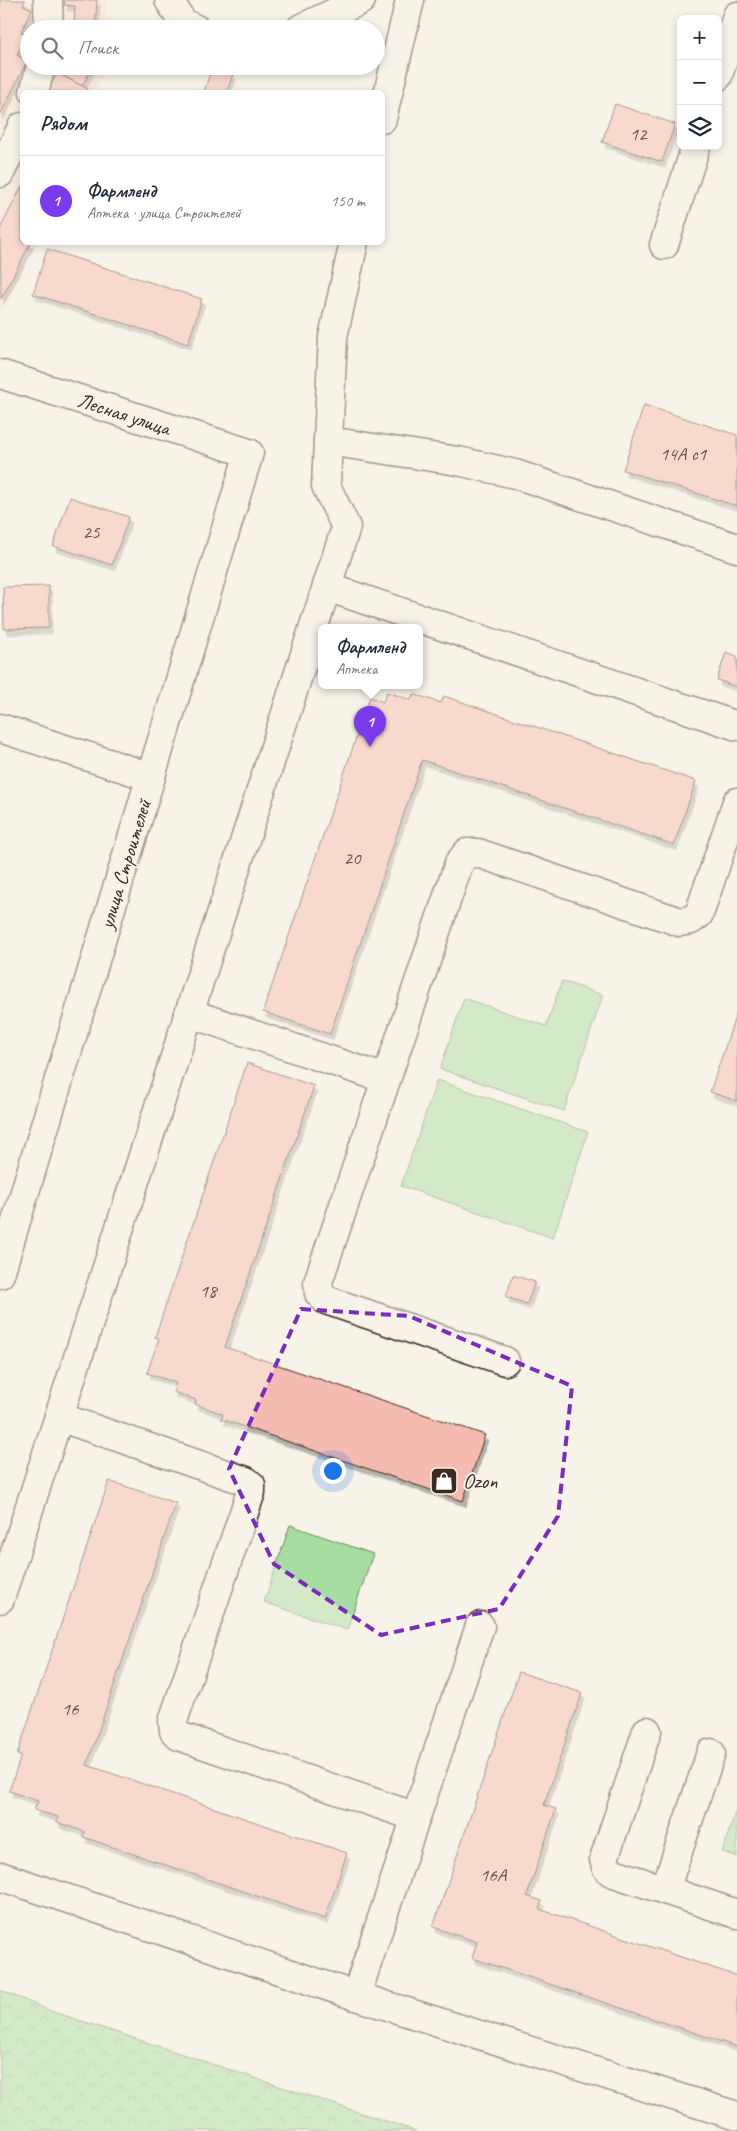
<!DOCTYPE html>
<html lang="ru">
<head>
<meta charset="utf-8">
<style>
	body { margin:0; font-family:Caveat,sans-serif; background:#f6f6f7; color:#1f2937 }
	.controls { position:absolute; right:15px; top:15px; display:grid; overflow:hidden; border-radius:8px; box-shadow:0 2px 8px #0003 }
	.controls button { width:45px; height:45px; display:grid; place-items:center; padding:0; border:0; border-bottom:1px solid #e0e1e3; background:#fff; color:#1f2937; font:25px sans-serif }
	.you { position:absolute; left:332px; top:1470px; width:18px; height:18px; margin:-12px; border:4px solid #fff; border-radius:50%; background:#1a73e8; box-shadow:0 0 0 8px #1a73e833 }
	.badge { display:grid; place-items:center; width:32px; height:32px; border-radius:50%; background:#7c3aed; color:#fff; font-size:16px; font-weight:700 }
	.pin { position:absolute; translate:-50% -41px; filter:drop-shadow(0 1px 2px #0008) }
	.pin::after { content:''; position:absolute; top:26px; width:18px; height:15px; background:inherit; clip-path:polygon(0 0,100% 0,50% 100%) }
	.popup { position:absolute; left:318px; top:624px; width:105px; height:65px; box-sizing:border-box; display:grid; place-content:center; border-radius:8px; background:#fff; filter:drop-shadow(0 1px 4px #0005); font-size:16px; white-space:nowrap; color:#747a83 }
	.popup b { font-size:19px; color:#1f2937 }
	.popup::after { content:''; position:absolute; left:50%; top:100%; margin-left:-10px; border:10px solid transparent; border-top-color:#fff }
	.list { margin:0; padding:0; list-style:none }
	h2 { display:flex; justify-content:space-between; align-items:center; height:65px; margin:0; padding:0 20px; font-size:21px }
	h2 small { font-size:16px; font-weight:400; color:#747a83 }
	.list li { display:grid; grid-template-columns:32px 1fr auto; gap:15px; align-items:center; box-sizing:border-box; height:90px; padding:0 20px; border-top:1px solid #e0e1e3 }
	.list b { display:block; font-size:19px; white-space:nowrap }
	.list p { margin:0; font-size:16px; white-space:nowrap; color:#747a83 }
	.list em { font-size:16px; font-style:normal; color:#747a83 }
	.icon { flex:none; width:28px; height:28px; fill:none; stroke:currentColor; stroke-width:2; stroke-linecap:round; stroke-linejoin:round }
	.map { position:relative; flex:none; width:737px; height:2131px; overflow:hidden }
	.search { position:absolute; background:#fff; box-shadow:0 2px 8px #0003; left:20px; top:20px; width:365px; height:55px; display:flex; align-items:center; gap:12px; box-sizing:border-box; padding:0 18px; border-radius:28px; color:#747a83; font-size:19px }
	.panel { position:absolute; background:#fff; box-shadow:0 2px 8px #0003; left:20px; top:90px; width:365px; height:155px; border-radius:8px }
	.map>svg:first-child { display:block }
	.built { fill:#f7e2d7 }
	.forest { fill:url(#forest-crowns); stroke:#70845f }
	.park { fill:#a6dda0; stroke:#70845f }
	.building { fill:#f6bbb0; stroke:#3b2a1e; filter:url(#shadow) }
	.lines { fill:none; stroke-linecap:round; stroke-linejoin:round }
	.minor-casing { stroke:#3b2a1e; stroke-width:31 }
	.minor { stroke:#f7f3e8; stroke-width:28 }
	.marked { fill:none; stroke:#7b2cbf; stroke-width:4; stroke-dasharray:10 6; stroke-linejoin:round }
	.labels { text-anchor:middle; stroke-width:4; stroke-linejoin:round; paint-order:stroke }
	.number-label { font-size:19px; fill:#6a4e42 }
	.street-label { font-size:21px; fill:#3b2a1e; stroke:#f7f3e8 }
	.poi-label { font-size:21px; fill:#3b2a1e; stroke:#f7f3e8; text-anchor:start }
</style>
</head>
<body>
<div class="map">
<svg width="737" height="2131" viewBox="0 0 737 2131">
	<defs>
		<pattern id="forest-crowns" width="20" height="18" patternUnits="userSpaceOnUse" patternTransform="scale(1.25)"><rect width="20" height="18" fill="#a6dda0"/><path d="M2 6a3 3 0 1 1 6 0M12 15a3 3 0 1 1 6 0" fill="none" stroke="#90be89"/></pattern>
		<filter id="shadow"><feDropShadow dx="3" dy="5.5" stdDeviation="0" flood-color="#0004"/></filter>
	</defs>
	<rect width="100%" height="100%" fill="#f7f3e8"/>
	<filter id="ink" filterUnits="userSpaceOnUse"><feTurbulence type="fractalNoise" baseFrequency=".02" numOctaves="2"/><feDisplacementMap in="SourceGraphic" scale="10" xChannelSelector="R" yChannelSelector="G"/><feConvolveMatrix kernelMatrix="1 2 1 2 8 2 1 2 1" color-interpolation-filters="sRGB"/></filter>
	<g filter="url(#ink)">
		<!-- built -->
		<path class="built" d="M0,0H107L105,29H29V66H102V74L96,92H22V242L37,243L0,313Z"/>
		<!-- forest -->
		<path class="forest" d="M0,1990L51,2011L416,2131H0Z"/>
		<!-- park -->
		<g class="park">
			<path d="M562,981L603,995L564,1111L440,1069L464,998L546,1026Z"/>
			<path d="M437,1080L588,1132L553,1238L401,1186Z"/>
			<path d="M290,1525L373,1554L347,1630L264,1602Z"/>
			<path d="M737,1807V1857L722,1852Z"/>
		</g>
		<!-- building -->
		<g class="building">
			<path d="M0,0H25L23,5L32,9L21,32L27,35L17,55L27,61L0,115Z"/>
			<path d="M65,0H97L95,29H74L75,6L64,5Z"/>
			<path d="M51,66H86L91,69L82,86L49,68Z"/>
			<path d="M212,67L233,74L227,92H204Z"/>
			<path d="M57,73L88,89L86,92H47Z"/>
			<path d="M615,104L675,124L662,162L602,142Z"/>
			<path d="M22,186V242H31L1,299L0,229Z"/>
			<path d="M47,249L202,299L188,344L33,294Z"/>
			<path d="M644,405L737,435V506L623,470Z"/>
			<path d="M70,497L129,517L112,565L53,546Z"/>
			<path d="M49,586V628L4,629L3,587Z"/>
			<path d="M726,652L737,656V687L717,680Z"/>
			<path d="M387,692L411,700L413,694L441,703L444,696L696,781L674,845L422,760L330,1034L263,1012L370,697L383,702Z"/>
			<path d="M737,1011V1101L710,1092Z"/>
			<path d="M247,1063L314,1086L225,1347L485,1435L463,1501L221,1419L223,1414L195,1404L196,1400L173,1392L176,1383L147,1373L159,1338L155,1337Z"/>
			<path d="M513,1275L535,1282L527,1304L506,1297Z"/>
			<path d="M109,1481L176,1503L87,1765L347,1853L325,1919L83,1837L85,1832L56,1822L58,1817L34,1810L38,1801L9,1791L21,1756L17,1755Z"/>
			<path d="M519,1672L582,1693L544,1805L556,1809L527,1896L542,1901L539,1909L737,1976V2047L472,1958L477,1942L433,1927Z"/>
		</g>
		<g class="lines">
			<!-- minor casing -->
			<g class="minor-casing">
				<g id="minor">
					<path d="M48,0L49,29"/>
					<path d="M169,0L183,23L196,29"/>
					<path d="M300,29L361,0"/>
					<path d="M718,76L737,16"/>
					<path d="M34,92L41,66"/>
					<path d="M382,119L410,0"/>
					<path d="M0,173L22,127"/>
					<path d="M664,245L696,146"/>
					<path d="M0,374L249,453L0,1274"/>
					<path d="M328,441L333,337L354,242"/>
					<path d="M327,587L737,726"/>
					<path d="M0,728L151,777"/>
					<path d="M189,1013L386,1079"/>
					<path d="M505,1361L326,1300L319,1293L318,1282L459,863L467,853H478L680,922L691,920L699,914L737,802"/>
					<path d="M59,1417L246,1481L251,1485V1492L173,1721L174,1731L179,1736L416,1817"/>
					<path d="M0,1599L346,527L326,486L328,441L458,461L515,474L737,548"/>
					<path d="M647,1731L604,1859L606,1867L611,1872L737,1914"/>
					<path d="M0,1876L356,1996L737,2116"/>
					<path d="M665,1890L711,1753"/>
					<path d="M356,1996L480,1626"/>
				</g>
			</g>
			<!-- minor -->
			<use href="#minor" class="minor"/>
		</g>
	</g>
	<!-- marked area -->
	<path d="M0 0H737V2131H0ZM301,1309L409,1316L572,1386L558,1516L499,1609L381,1635L274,1564L229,1469Z" fill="#f7f3e8" fill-opacity=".55" fill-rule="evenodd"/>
	<path class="marked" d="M301,1309L409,1316L572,1386L558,1516L499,1609L381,1635L274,1564L229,1469Z"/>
	<!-- icons -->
	<defs>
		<g id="shop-square" transform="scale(1.4375)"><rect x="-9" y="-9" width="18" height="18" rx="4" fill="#3b2a1e" stroke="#f7f3e8"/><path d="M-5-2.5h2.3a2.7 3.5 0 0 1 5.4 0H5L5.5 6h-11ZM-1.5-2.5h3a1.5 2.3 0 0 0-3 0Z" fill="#fff"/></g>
	</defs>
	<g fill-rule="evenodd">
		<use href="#shop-square" x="444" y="1481"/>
	</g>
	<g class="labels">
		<!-- number labels -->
		<g class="number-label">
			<text x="638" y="140">12</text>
			<text x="683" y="460">14А с1</text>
			<text x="91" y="538">25</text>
			<text x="352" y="864">20</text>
			<text x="208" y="1297">18</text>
			<text x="70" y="1715">16</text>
			<text x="493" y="1881">16А</text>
		</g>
		<!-- street labels -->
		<g class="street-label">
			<text transform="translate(124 414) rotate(18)" y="7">Лесная улица</text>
			<text transform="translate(125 864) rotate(-73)" y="7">улица Строителей</text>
		</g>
		<!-- poi labels -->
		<g class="poi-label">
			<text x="463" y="1488">Ozon</text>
		</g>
	</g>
</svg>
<div class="controls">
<button>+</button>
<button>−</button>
<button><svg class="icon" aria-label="layers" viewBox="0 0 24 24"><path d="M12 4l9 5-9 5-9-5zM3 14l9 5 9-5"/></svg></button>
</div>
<div class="you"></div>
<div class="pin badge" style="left:370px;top:747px">1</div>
<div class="popup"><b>Фармленд</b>Аптека</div>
<div class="search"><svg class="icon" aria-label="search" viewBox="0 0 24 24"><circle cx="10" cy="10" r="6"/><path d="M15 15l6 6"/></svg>Поиск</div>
<section class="panel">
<h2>Рядом<small></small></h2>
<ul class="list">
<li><span class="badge">1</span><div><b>Фармленд</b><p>Аптека · улица Строителей</p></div><em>150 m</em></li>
</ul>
</section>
</div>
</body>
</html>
